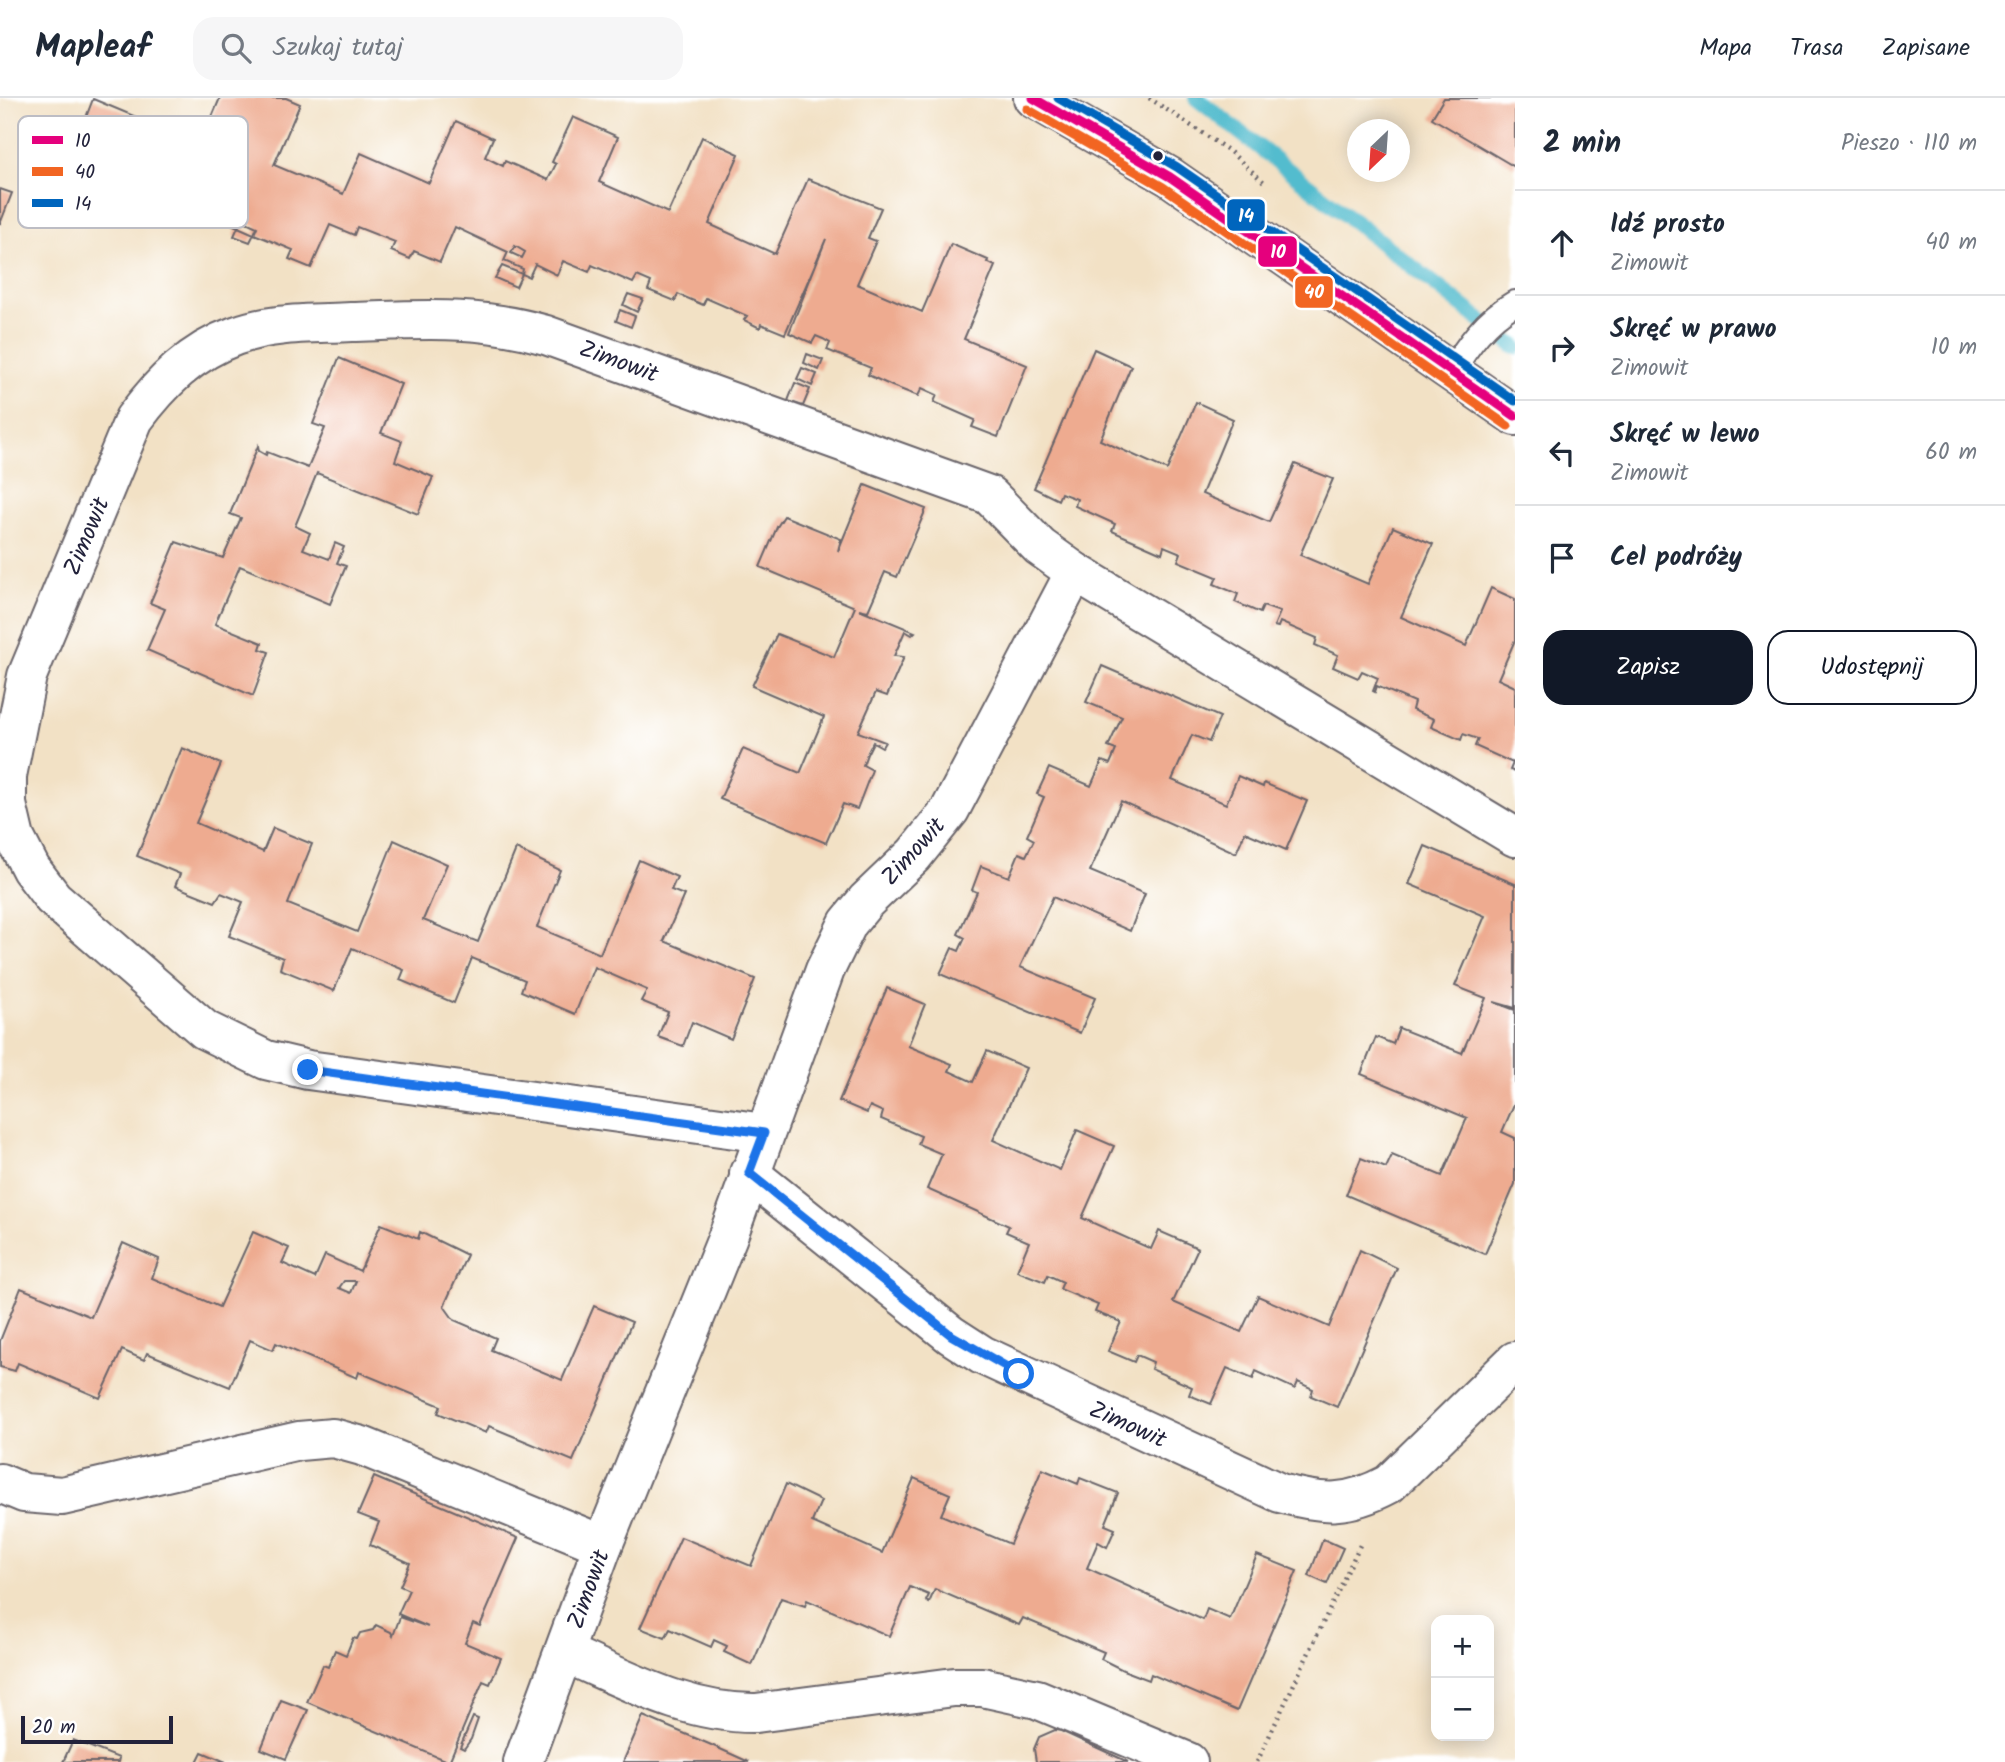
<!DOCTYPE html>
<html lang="pl">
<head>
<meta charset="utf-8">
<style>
	body { margin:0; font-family:Kalam,sans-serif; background:#f6f6f7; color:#1f2937 }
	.controls { position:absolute; right:21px; bottom:21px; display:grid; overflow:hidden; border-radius:14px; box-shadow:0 4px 18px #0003 }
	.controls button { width:63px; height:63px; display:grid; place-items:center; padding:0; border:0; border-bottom:2px solid #e0e1e3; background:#fff; color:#1f2937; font:35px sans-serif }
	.compass { position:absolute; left:1347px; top:21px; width:63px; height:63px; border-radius:50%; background:#fff; box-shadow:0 4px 18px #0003; rotate:205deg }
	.scale { position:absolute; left:21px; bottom:18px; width:152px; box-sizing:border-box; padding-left:7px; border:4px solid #22223b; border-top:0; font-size:19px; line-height:24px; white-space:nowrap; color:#22223b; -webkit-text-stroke:5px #fff; paint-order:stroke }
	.stop { position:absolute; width:21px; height:21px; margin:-16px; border:5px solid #1a73e8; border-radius:50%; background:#fff }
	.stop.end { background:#1a73e8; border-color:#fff; box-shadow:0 2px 7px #0008 }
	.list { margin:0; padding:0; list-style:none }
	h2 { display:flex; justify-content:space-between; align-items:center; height:91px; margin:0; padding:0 28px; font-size:30px }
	h2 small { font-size:23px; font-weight:400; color:#747a83 }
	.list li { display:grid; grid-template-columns:46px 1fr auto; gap:21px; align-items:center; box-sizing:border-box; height:105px; padding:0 28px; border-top:2px solid #e0e1e3 }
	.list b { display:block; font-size:26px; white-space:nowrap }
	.list p { margin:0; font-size:23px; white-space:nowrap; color:#747a83 }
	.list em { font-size:23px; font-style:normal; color:#747a83 }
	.actions { display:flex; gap:14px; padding:21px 28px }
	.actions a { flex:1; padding:16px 0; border:2px solid #111827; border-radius:21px; text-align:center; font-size:24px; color:#111827 }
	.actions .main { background:#111827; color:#fff }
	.icon { flex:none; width:38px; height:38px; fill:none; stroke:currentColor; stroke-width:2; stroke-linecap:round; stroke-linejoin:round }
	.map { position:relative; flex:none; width:1515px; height:1664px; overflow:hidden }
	header { display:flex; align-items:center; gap:42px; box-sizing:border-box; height:98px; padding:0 35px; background:#fff; border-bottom:2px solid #e0e1e3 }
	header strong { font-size:33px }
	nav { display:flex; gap:38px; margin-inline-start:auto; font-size:24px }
	.search { width:490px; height:63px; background:#f6f6f7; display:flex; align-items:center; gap:18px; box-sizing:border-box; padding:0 24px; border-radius:21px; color:#747a83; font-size:26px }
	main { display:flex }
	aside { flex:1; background:#fff }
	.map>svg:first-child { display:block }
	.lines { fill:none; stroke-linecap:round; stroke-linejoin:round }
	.stream { stroke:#52bcce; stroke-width:16 }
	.building { fill:#eeab90; fill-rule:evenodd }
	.lane-casing { stroke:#6b656b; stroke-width:28 }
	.street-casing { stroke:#6b656b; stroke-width:42 }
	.secondary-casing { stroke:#6b656b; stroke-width:42 }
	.path { stroke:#6b656b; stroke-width:4.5; stroke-dasharray:2 5; stroke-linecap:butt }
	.lane { stroke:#fff; stroke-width:24 }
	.street { stroke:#fff; stroke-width:38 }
	.secondary { stroke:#fff; stroke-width:38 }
	.bus-1-casing { stroke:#fff; stroke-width:14 }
	.bus-2-casing { stroke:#fff; stroke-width:14 }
	.bus-3-casing { stroke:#fff; stroke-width:14 }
	.bus-1 { stroke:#e5007d; stroke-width:9 }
	.bus-2 { stroke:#f26522; stroke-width:9 }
	.bus-3 { stroke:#0065bd; stroke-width:9 }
	.route { stroke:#1a73e8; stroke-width:9 }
	.bus-dot { fill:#22223b; stroke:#fff; stroke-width:2.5 }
	.labels { text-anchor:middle; stroke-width:5; stroke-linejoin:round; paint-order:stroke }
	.street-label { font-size:24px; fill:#22223b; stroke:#fff }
	.key { fill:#fff; stroke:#bdbdc4; stroke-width:2 }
	.key-label { font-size:19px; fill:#22223b }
	.line-badge { stroke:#fff; stroke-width:2.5 }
	.badge-label { font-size:19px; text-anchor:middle; font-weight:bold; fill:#fff }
</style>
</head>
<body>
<header>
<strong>Mapleaf</strong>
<div class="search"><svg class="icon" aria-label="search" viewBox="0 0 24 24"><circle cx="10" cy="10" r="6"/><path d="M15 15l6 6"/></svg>Szukaj tutaj</div>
<nav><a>Mapa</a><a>Trasa</a><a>Zapisane</a></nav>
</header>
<main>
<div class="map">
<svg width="1515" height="1664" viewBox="0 0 1515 1664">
	<rect width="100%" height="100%" fill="#fff"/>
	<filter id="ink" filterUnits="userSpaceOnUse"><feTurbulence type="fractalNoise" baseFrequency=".0143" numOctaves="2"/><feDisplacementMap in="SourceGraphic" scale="14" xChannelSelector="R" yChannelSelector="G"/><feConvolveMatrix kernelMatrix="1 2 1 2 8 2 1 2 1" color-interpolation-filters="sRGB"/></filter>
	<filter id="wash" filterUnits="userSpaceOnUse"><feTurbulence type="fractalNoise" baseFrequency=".00686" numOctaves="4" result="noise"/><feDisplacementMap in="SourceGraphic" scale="28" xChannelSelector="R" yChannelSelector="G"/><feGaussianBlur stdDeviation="1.57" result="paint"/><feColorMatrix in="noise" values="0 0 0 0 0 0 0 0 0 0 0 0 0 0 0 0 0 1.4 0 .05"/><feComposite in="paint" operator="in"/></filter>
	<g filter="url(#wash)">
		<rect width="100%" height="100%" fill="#f2e1c5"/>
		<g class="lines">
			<!-- stream -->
			<path class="stream" d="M1196,0L1515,249"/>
		</g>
		<g id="blocks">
			<!-- building -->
			<g class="building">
				<path d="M220,0H286L300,6L274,67L343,96L361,55L429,85L456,23L493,40L485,59L503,68L505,63L548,82L556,66L552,64L573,19L618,39L599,84L668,115L702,39L739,56L709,126L775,156L808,81L881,110L868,140L876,143L857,186L922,214L951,146L988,162L987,164L995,168L964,241L1027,267L998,339L972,329L975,322L934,304L937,297L922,290L918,298L892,288L868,277L871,270L827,252L830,245L823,241L816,238L812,245L789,235L826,141L785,236L761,226L760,230L744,222L747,218L706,200L703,207L678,196L675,203L648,192L651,184L637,178L633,185L592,167L589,174L563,163L557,177L535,166L529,179L522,176L523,171L504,163L508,154L455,129L440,164L414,153L410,161L391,153L395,144L357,129L354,137L330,127L311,170L289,161L293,152L254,136L257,129L242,122L238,129L210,117L206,127L172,114L190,71L197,75L211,41L204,38ZM515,148L525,154L522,160L511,155Z"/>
				<path d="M1444,0H1515V69L1432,20Z"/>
				<path d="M93,1L153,26L119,113L59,90Z"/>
				<path d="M0,91L12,95L0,126Z"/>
				<path d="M238,129L254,136L250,144L234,138Z"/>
				<path d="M502,168L522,176L516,189L495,180Z"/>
				<path d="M628,196L643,201L637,214L623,207Z"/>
				<path d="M620,212L635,218L631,229L616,223Z"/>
				<path d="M1094,251L1131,268L1100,342L1167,372L1196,304L1233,321L1202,396L1269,424L1295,366L1333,381L1300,457L1368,486L1393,429L1433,446L1401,519L1466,548L1491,490L1515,501V542L1498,581L1515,589V674L1510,672L1513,665L1475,648L1478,641L1463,636L1461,642L1431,629L1434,621L1412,612L1414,604L1377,588L1375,594L1373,593L1378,580L1362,573L1358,580L1333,569L1338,557L1315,547L1317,540L1280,524L1278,529L1274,528L1280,514L1263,508L1260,515L1235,504L1238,496L1214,486L1217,479L1178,463L1181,455L1164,448L1162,455L1112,433L1115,426L1075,408L1077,401L1061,395L1058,402L1034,390Z"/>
				<path d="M807,256L823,262L819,272L804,265Z"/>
				<path d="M339,260L401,286L381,335L402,343L395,363L433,379L418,416L317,375L295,428L310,435L303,451L329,461L335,445L344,449L337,465L346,468L330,506L240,468L215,526L262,545L260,551L269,554L253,598L147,552L165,511L150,505L176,444L223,460L241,420L230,416L258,348L259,353L266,357L267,354L308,370L325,330L313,326Z"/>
				<path d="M802,270L817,276L812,288L797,281Z"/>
				<path d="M795,285L810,291L803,308L788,303Z"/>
				<path d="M865,387L926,411L897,479L885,474L868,513L859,511L915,534L912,537L905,533L894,558L904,559L887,598L876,594L858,634L885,644L882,649L873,644L867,656L863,667L872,672L857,711L843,706L826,745L720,701L743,651L800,675L801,673L824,619L752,588L777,536L834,559L855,509L760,469L777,429L784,418L841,441L838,453Z"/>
				<path d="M1102,568L1220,619L1209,644L1192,637L1172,682L1226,706L1238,678L1263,689L1264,685L1307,703L1286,752L1245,734L1236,755L1121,703L1090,773L1145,796L1130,833L1053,799L1020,869L1095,900L1080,935L940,876L952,850L959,853L965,840L958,836L977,794L972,792L981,768L1009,779L1019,755L1026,758L1034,742L1027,738L1044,699L1037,696L1049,670L1091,688L1102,663L1110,666L1116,652L1108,649L1122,619L1086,604Z"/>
				<path d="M182,650L221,666L196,725L263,754L273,730L312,746L288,806L357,834L394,742L447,766L423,822L478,844L516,751L560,772L537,829L600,856L639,762L677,779L671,792L684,797L664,843L755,881L731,941L692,924L683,948L658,939L668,914L641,903L647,892L594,869L575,916L521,893L525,882L472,860L454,905L400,882L404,872L352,850L334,893L280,871L283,860L229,838L243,804L221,795L215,804L175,788L180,776L137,758Z"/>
				<path d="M1425,748L1515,786V910L1494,904L1515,912V1004L1502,1034L1515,1040V1086L1485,1156L1346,1097L1361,1060L1386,1070L1392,1057L1442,1078L1467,1020L1361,976L1376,939L1393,946L1399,930L1462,955L1486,900L1455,888L1485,818L1409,786Z"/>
				<path d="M887,890L925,906L908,948L952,966L949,973L973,984L987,953L1026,970L993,1042L1060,1072L1077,1032L1114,1048L1082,1120L1151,1151L1159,1133L1198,1150L1173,1204L1241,1234L1258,1198L1329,1229L1360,1152L1397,1170L1337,1309L1311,1298L1313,1291L1298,1284L1295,1291L1256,1273L1253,1281L1227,1270L1211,1306L1189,1297L1192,1289L1151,1271L1153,1264L1137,1257L1134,1264L1108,1253L1121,1224L1095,1214L1098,1207L1060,1191L1063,1184L1048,1177L1045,1184L1017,1173L1029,1144L1006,1134L1009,1128L927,1091L942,1056L918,1046L921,1038L881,1021L883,1014L870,1008L867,1015L839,1003Z"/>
				<path d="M381,1126L418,1141L420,1134L467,1157L444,1208L454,1222L496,1240L491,1252L562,1282L594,1208L632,1224L573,1363L489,1328L486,1335L438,1315L441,1308L359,1274L357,1280L276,1245L273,1252L250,1242L230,1289L147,1255L144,1262L122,1252L100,1300L18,1265L15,1273L0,1269V1243L21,1190L91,1219L123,1145L159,1161L152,1180L219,1209L253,1134L289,1150L282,1165L315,1180L325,1157L360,1173ZM344,1183H356L351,1195L339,1190Z"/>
				<path d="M1042,1371L1078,1386L1080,1380L1118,1395L1105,1427L1115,1431L1107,1449L1098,1444L1087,1470L1203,1522L1207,1511L1230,1521L1257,1457L1297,1473L1237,1613L1151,1576L1149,1582L1123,1572L1101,1561L1104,1554L1023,1520L1019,1527L935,1491L929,1505L926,1503L929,1497L910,1489L889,1538L807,1502L805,1508L781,1500L752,1567L724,1554L727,1548L714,1542L711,1549L670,1531L665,1540L640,1530L681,1439L751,1468L786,1386L821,1403L812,1424L882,1455L914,1380L950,1396L941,1417L1010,1446Z"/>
				<path d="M374,1379L518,1440L480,1528L473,1525L465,1545L501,1560L490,1586L483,1583L449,1664L307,1604L323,1567L328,1569L335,1552L346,1557L353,1540L357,1541L360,1535L373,1532L376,1527L391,1534L393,1538L400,1519L428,1529L398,1516L409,1492L400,1488L410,1465L370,1447L379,1424L358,1416Z"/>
				<path d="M1323,1441L1343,1450L1327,1486L1309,1478Z"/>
				<path d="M281,1602L308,1612L286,1661L261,1651Z"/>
				<path d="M643,1618L709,1646L749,1664H623Z"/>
				<path d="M473,1619L478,1621L471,1641L464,1651L460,1649Z"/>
				<path d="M1055,1632L1061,1633L1128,1664H1036L1034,1651L1039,1639Z"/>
				<path d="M73,1642L119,1660L118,1664H63Z"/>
				<path d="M202,1654L226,1664H197Z"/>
			</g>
		</g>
	</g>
	<g filter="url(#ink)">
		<use href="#blocks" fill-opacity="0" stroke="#6b656b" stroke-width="2"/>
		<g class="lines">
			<!-- lane casing -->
			<g class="lane-casing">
				<path id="lane" d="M1450,276C1468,247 1485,222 1515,205"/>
			</g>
			<!-- street casing -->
			<g class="street-casing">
				<g id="street">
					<path d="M764,1035L308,972L266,962L205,932L53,800L31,771L15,740L7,706V678L27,578L134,321C161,285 191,254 235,238C272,224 311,226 351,224C421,222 477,217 546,237L989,397L1040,449L1075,474L1515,739"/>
					<path d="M749,1075L951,1237L982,1257L1280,1395C1324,1407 1348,1408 1389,1386L1515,1263"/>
					<path d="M0,1385L24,1395L62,1398L299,1343L333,1340L362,1348L603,1447"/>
					<path d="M565,1555C627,1582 687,1616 756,1615L954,1589H982L1037,1601L1188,1664"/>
					<path d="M523,1664L603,1447L728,1138L825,872L848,825L866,803L914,757L950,712L1075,474"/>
				</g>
			</g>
			<!-- secondary casing -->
			<g class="secondary-casing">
				<path id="secondary" d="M1033,0L1170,79L1515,318"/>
			</g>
			<!-- path -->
			<g class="path">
				<path d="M1149,0L1228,52L1264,84"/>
				<path d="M1257,1664L1360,1447"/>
			</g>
			<!-- lane -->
			<use href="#lane" class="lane"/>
			<!-- street -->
			<use href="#street" class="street"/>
			<!-- secondary -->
			<use href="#secondary" class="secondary"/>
			<!-- bus-1 casing -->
			<g class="bus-1-casing">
				<path id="bus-1" d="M1033,0L1170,79L1515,318"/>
			</g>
			<!-- bus-2 casing -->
			<g class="bus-2-casing">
				<path id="bus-2" d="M1027,11L1163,89L1508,328"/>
			</g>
			<!-- bus-3 casing -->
			<g class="bus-3-casing">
				<path id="bus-3" d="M1058,0L1177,69L1515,303"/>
			</g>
			<!-- bus-1 -->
			<use href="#bus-1" class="bus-1"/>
			<!-- bus-2 -->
			<use href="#bus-2" class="bus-2"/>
			<!-- bus-3 -->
			<use href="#bus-3" class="bus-3"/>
		</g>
	</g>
	<g class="lines" filter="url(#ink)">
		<!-- route -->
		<path class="route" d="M308,972L764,1035L749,1075L951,1237L1019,1276"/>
	</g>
	<!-- markers -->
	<circle class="bus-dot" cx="1158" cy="58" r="6"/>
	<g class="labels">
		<!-- street labels -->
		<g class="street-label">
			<text transform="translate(619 263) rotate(20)" y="8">Zimowit</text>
			<text transform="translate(86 438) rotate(-67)" y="8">Zimowit</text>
			<text transform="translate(913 753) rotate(-48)" y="8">Zimowit</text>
			<text transform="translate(1128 1326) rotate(24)" y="8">Zimowit</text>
			<text transform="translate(588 1491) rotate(-70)" y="8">Zimowit</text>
		</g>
	</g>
	<!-- legend -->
	<rect x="18" y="18" width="230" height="112" rx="10" class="key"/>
	<rect x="32" y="38" width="31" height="8" fill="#e5007d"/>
	<rect x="32" y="69" width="31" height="9" fill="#f26522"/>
	<rect x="32" y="101" width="31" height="8" fill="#0065bd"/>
	<g class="key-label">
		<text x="75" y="49">10</text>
		<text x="75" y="80">40</text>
		<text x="75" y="112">14</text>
	</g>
	<g class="line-badge">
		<rect x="1226" y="100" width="40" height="34" rx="7" fill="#0065bd"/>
		<rect x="1257" y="137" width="41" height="33" rx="7" fill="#e5007d"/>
		<rect x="1294" y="177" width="40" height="34" rx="7" fill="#f26522"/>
	</g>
	<g class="badge-label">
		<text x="1246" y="124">14</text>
		<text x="1278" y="160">10</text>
		<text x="1314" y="200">40</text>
	</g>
</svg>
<div class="controls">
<button>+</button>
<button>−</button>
</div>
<svg class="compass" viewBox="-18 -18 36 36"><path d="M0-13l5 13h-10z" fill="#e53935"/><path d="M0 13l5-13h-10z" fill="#747a83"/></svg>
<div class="scale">20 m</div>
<div class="stop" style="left:1019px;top:1276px"></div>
<div class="stop end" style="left:308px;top:972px"></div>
</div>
<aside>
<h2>2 min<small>Pieszo · 110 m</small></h2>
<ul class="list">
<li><svg class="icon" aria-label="ahead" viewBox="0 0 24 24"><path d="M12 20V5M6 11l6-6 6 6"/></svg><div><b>Idź prosto</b><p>Zimowit</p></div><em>40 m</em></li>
<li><svg class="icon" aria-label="right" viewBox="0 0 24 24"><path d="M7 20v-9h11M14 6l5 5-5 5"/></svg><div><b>Skręć w prawo</b><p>Zimowit</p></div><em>10 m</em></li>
<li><svg class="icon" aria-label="left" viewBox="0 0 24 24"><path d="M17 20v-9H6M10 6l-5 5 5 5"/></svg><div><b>Skręć w lewo</b><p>Zimowit</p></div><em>60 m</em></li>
<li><svg class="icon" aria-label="arrive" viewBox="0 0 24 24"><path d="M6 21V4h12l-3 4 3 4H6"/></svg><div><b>Cel podróży</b></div></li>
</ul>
<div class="actions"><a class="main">Zapisz</a><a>Udostępnij</a></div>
</aside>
</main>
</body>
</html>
